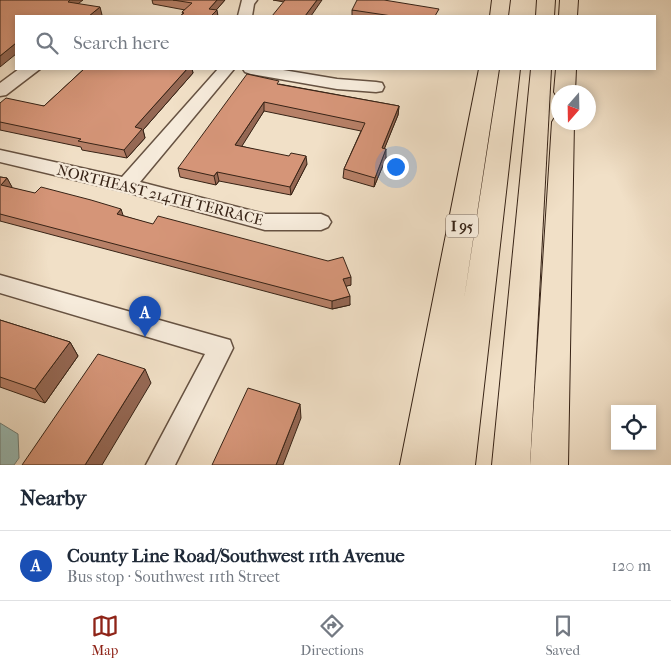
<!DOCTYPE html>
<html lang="en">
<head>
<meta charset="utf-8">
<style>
	body { margin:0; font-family:"IM FELL French Canon",serif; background:#f6f6f7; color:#1f2937 }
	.controls { position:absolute; right:15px; bottom:15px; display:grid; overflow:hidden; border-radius:0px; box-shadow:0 2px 8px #0003 }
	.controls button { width:45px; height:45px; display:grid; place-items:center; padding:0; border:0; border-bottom:1px solid #e0e1e3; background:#fff; color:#1f2937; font:25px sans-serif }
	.compass { position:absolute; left:551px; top:85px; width:45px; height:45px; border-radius:50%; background:#fff; box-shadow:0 2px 8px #0003; rotate:200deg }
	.you { position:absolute; left:395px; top:166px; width:18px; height:18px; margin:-12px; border:4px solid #fff; border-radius:50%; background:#1a73e8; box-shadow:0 0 0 8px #1a73e833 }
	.badge { display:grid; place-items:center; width:32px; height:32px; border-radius:50%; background:#8f2418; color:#fff; font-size:16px; font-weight:700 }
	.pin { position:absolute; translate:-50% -41px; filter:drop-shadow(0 1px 2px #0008) }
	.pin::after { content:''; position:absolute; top:26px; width:18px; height:15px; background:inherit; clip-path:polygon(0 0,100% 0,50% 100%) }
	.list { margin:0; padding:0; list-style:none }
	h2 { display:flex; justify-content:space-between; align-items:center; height:65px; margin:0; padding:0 20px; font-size:21px }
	h2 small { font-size:16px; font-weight:400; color:#747a83 }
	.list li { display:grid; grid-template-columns:32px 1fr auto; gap:15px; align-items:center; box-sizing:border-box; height:70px; padding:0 20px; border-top:1px solid #e0e1e3 }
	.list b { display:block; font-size:19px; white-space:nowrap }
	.list p { margin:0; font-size:16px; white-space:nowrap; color:#747a83 }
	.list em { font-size:16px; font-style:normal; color:#747a83 }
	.icon { flex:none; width:28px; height:28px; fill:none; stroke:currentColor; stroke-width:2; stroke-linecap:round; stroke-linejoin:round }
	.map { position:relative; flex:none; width:671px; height:465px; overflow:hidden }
	.search { position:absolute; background:#fff; box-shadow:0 2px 8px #0003; left:15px; right:15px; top:15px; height:55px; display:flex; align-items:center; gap:12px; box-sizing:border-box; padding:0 18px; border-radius:0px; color:#747a83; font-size:19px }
	.sheet { height:135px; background:#fff }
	nav { display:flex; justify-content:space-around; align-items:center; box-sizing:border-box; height:70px; border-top:1px solid #e0e1e3; background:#fff; font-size:14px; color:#747a83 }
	nav a { display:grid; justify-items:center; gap:2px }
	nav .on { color:#8f2418 }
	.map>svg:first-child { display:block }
	.water { fill:#9bbdb6; stroke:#737f76 }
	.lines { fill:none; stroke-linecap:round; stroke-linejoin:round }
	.street-casing { stroke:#665242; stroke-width:3 }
	.highway-casing { stroke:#372316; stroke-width:2 }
	.street { fill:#f6ebdb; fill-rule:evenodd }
	.highway { fill:#f1e0c7; fill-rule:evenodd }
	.wall { fill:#b78067; stroke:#372316 }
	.shaded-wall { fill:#956854; stroke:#372316 }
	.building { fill:#d59578; stroke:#372316 }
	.labels { text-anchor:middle; stroke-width:4.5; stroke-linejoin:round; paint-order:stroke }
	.shield { fill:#f6ebdb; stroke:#705f51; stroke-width:1 }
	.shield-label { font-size:14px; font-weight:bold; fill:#372316 }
	.street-label { font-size:15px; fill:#372316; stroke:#f6ebdb }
</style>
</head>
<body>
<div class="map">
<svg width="671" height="465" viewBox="0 0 671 465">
	<rect width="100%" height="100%" fill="#f1e0c7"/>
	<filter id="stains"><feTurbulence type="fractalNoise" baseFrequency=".004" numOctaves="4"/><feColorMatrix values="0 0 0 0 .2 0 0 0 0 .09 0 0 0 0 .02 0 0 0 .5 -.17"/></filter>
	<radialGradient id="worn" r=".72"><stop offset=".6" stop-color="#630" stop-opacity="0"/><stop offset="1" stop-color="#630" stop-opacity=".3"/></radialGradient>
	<!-- water -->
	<path class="water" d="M0,423L18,434L19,458L14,465H0Z"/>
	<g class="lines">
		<!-- street casing -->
		<g class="street-casing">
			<g id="street">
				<path d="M242,0H257L254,4L252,16H238Z"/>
				<path d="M19,69H40L6,95L0,96V83Z"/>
				<path d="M218,69H234L140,182L265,214H321L328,217L331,222L328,227L321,230H265L126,192L0,162V150L122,177Z"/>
				<path d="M243,69H277L337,79L376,82L382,83L384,87L382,91L376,92L337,89L251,74L245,72Z"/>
				<path d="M0,275L230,340L233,348L175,465H146L205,354L0,293Z"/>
			</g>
		</g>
		<!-- highway casing -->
		<g class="highway-casing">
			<g id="highway">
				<path d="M492,0H510L508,16H490Z"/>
				<path d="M537,0H555L554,16H536Z"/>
				<path d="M560,0H578L577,16H559Z"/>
				<path d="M479,69H499L464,299L500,69H520L475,465H400Z"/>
				<path d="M531,69H551L530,465H492Z"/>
				<path d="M556,69H576L575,92H558L557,97L554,92Z"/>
				<path d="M558,116V122H574L568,465H530L552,122L555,117Z"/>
			</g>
		</g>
		<!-- street -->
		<use href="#street" class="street"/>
		<!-- highway -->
		<use href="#highway" class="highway"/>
	</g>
	<!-- wall -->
	<g class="wall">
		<path d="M152,0H225L216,10L218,16H180L183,14L182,12L185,10L153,4Z"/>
		<path d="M273,0H322L284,2Z"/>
		<path d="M352,10L438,16H352Z"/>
		<path d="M84,69H192L193,73L143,130L145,138L127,158L82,150L81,147L0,130V103L44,106Z"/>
		<path d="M279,84L399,106L398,115L384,149L386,158L374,187L343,178L344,169L361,131L264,111L241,146L307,164L291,195L219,181L216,185L180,177L178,168Z"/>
		<path d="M0,177L7,178L12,188L124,216L351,285L346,286L350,305L332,309L0,221Z"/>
		<path d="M0,320L70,342L78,356L45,403L0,387Z"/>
	</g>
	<!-- shaded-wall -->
	<g class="shaded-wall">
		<path d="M70,0H83L70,10L68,2Z"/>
		<path d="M217,0H225L212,15L217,10L218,16H210L209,9Z"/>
		<path d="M317,0H322L311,16H305Z"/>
		<path d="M100,7L102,15L101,16H89Z"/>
		<path d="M16,43V54L0,67V56Z"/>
		<path d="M187,69H192L193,73L143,130L145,138L127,158L124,150L135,127Z"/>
		<path d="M264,102V111L237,154L235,145Z"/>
		<path d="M399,106L398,115L381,157L382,148Z"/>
		<path d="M386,149V158L374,187L375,178Z"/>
		<path d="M306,156L307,164L291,195L290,187Z"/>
		<path d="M217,172L219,181L216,185L214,176Z"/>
		<path d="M7,178L12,187L5,194L1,185Z"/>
		<path d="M121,209L124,218L117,214Z"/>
		<path d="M351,277V285L343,287V279Z"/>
		<path d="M350,296V305L332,309V301Z"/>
		<path d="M70,342L78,356L45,403L35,389Z"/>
		<path d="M145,369L151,383L102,465H85Z"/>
		<path d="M300,404L301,418L283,465H276Z"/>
	</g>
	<!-- building -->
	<g class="building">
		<path d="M0,0H70L68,2L100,7L89,16H16V43L0,56Z"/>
		<path d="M173,0H217L209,9L217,10L211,16H180L184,13L182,12L192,3Z"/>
		<path d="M285,0H317L305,16H272Z"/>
		<path d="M357,0H384L439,9L435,16H392L352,10Z"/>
		<path d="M84,69H187L135,127L142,129L124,150L78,141L81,139L0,122V103L6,98L44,106Z"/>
		<path d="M247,74L279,81L277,84L399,106L382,148L386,149L375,178L344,169L365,123L264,102L235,145L289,156L291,153L306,156L290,187L217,172L214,176L178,168Z"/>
		<path d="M0,177L7,178L1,185L35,193L41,187L91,200L121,209L117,214L153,224L158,216L328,261L343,257L351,277L343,279L350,296L332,301L0,214Z"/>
		<path d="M0,320L70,342L35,389L0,377Z"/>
		<path d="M98,354L145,369L85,465H22Z"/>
		<path d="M248,388L300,404L276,465H212Z"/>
	</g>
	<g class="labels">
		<!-- shield labels -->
		<rect class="shield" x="446" y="214.5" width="32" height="23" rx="4"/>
		<g class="shield-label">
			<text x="462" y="231">I 95</text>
		</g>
		<!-- street labels -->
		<g class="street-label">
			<text transform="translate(160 195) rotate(14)" y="5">NORTHEAST 214TH TERRACE</text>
		</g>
	</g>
	<rect width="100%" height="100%" filter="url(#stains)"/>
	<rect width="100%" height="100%" fill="url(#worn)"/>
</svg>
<div class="controls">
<button><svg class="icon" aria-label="locate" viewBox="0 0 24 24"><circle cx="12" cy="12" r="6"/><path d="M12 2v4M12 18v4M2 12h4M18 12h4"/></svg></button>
</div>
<svg class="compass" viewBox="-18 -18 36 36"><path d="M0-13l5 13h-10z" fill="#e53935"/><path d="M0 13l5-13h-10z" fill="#747a83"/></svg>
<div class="you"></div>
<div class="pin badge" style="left:145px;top:337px;background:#1a4fb4">A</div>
<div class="search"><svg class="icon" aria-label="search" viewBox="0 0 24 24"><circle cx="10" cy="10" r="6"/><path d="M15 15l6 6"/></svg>Search here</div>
</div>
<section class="sheet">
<h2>Nearby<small></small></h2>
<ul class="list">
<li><span class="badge" style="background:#1a4fb4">A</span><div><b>County Line Road/Southwest 11th Avenue</b><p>Bus stop · Southwest 11th Street</p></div><em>120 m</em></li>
</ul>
</section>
<nav>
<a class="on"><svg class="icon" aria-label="map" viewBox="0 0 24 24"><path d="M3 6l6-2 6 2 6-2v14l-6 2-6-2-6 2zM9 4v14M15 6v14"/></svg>Map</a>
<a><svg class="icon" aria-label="directions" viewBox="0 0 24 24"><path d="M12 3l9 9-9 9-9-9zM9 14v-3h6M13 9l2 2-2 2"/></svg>Directions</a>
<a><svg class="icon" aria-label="saved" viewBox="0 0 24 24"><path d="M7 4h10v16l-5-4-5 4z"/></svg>Saved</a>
</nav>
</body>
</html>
